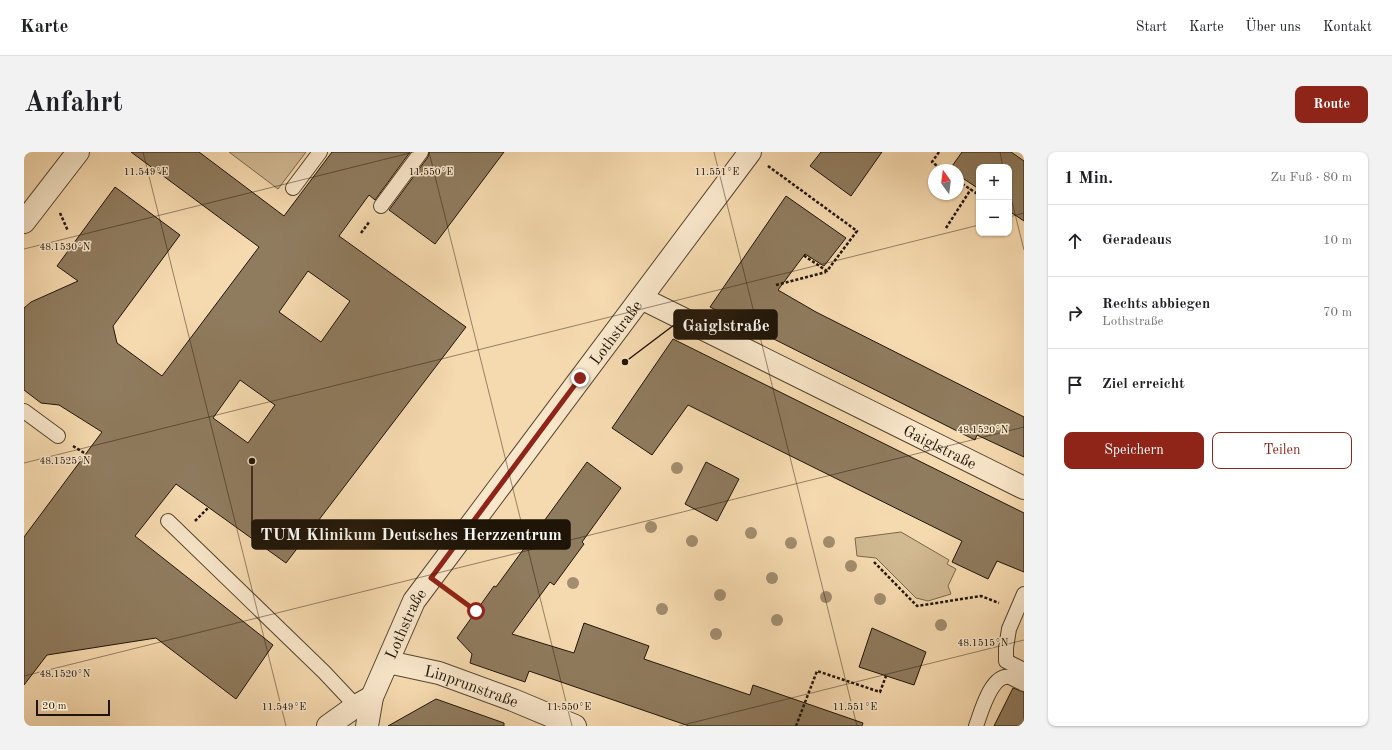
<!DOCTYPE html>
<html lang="de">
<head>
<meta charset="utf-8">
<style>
	body { margin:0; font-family:"Old Standard TT",serif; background:#f2f2f2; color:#202124 }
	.controls { position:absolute; right:12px; top:12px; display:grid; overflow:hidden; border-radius:8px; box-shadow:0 1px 3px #0004 }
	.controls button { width:36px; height:36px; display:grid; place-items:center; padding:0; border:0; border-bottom:1px solid #e0e0e0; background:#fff; color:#202124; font:20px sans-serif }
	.compass { position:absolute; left:904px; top:12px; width:36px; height:36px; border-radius:50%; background:#fff; box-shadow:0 1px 3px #0004; rotate:346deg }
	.scale { position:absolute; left:12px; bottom:10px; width:74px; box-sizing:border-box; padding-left:4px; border:2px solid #1f1507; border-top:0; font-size:11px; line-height:14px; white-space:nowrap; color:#1f1507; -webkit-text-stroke:3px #f9e7cb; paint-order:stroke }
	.stop { position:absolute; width:12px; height:12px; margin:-9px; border:3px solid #8f2418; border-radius:50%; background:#fff }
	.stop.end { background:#8f2418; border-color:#fff; box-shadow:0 1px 4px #0008 }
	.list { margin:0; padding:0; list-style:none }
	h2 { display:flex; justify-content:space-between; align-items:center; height:52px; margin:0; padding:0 16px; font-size:17px }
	h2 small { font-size:13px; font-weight:400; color:#757577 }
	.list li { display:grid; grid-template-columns:26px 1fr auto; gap:12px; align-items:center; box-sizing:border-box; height:72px; padding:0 16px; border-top:1px solid #e0e0e0 }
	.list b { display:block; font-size:15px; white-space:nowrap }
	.list p { margin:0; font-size:13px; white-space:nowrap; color:#757577 }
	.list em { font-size:13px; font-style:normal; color:#757577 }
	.actions { display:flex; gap:8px; padding:12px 16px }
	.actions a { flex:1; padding:9px 0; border:1px solid #8f2418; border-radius:8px; text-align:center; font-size:14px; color:#8f2418 }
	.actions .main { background:#8f2418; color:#fff }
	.icon { flex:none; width:22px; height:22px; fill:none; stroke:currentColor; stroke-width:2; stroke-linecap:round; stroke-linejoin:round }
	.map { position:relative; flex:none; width:1000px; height:574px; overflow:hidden; border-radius:8px }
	header { display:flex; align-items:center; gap:24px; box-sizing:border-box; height:56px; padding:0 20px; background:#fff; border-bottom:1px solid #e0e0e0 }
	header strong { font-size:19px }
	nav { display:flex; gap:22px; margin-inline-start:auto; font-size:14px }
	.intro { display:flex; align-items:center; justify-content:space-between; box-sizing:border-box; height:96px; padding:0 24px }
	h1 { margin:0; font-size:28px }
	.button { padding:10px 18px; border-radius:8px; background:#8f2418; color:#fff; font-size:14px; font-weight:700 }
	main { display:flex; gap:24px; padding:0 24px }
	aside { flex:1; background:#fff; border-radius:8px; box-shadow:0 1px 3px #0004 }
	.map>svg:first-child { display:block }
	.green { fill:#d1b992; stroke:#78674c }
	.building { fill:#8f7b5e; stroke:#1f1507; fill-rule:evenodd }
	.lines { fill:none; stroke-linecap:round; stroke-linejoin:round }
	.lane-casing { stroke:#554631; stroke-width:16 }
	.street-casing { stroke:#554631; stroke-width:24 }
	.path { stroke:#1f1507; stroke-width:2.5; stroke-dasharray:3 2; stroke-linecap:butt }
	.lane { stroke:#f9e7cb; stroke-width:14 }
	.street { stroke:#f9e7cb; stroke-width:22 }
	.tree { fill:#a28d6e }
	.route { stroke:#8f2418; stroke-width:5 }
	.ticks { fill:none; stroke:#1f1507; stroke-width:1; stroke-opacity:0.45 }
	.labels { text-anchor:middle; stroke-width:3; stroke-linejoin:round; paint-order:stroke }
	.street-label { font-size:16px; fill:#1f1507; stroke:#f9e7cb }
	.ticks-label { font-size:10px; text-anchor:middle; fill:#1f1507; stroke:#f9e7cb; stroke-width:3; stroke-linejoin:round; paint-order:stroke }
	.leader { fill:none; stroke:#1f1507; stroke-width:1.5 }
	.callout-dot { fill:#1f1507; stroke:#f9e7cb; stroke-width:1.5 }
	.callout { fill:#1f1507; stroke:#1f1507; stroke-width:1.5 }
	.callout-label { font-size:17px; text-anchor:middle; font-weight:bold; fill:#fff }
</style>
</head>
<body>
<header>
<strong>Karte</strong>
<nav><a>Start</a><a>Karte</a><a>Über uns</a><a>Kontakt</a></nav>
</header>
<div class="intro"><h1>Anfahrt</h1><a class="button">Route</a></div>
<main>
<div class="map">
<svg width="1000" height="574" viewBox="0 0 1000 574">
	<rect width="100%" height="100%" fill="#f6daaf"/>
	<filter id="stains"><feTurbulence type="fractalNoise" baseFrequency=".005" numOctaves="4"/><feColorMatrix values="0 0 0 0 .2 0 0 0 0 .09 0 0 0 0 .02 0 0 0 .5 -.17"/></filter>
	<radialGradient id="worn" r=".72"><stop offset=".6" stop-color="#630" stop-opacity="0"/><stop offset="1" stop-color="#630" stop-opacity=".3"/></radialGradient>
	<!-- green -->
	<g class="green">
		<path d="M205,0H282L254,37Z"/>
		<path d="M877,380L925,408L923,412L932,417L924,434L927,442L904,449L892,446L852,406L833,404L831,386Z"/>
	</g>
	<!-- building -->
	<g class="building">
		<path d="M107,0H175L260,64L308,0H386L351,48L345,43L315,84L442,175L262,411L152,332L111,384L249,493L212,547L132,486L23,503L0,533V385L78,280L35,253L17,251L0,238V156L7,150L54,129L33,114L91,35L156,83L89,174L93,191L138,224L235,95ZM284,119L326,149L297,190L255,160ZM216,228L251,253L224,291L189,266Z"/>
		<path d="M405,0H480L411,92L365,58L404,5Z"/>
		<path d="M797,0H858L827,44L786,14Z"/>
		<path d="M938,0H987L1000,9V69L985,59V15H955V37L934,23V18L926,17Z"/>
		<path d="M762,44L822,86L800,114L781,102L754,138L792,160L1000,265V305L953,283L951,288L686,155Z"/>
		<path d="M649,187L1000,361V420L973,409L964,427L928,410L938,389L664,253L628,303L588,276Z"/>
		<path d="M563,310L597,336L558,390L560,392L530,433L526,430L488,482L550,501L560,471L625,494L620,507L726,543L729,533L839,571L838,574H665L505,519L501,530L446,511L448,502L433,486L470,434L472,435Z"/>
		<path d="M682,310L715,327L693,369L661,352Z"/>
		<path d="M848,476L902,500L890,533L835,515Z"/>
		<path d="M989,536L1000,540V574H970Z"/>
		<path d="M412,547L480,571V574H364Z"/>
	</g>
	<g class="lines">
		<!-- lane casing -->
		<g class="lane-casing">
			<g id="lane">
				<path d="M269,36L296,0"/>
				<path d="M357,54L397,0"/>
				<path d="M0,259L34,284"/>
				<path d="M144,369L300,520L332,554"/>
				<path d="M1000,442L985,477L982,496V509L1000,518"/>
				<path d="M952,574C957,561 967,521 986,525C990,527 996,530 1000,532"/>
			</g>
		</g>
		<!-- street casing -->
		<g class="street-casing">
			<g id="street">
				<path d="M0,70L54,0"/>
				<path id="s1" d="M617,146L1000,336"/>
				<path id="s2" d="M364,510L415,521L489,548L551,574"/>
				<path d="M304,574L332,554L348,545"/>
				<path id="s3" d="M343,574L348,545L390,449L726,0"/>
			</g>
		</g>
		<!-- path -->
		<g class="path">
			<path d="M915,0L908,10L919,18"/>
			<path d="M744,14L833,79L803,119L779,103"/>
			<path d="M934,29L955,43"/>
			<path d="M36,61L44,79"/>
			<path d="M922,76L947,37"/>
			<path d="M337,81L346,69"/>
			<path d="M752,133L802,120"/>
			<path d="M49,294L62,302"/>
			<path d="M171,369L185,355"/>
			<path d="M850,410L893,454L957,444L975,451"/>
			<path d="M427,440L452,459"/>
			<path d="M772,574L793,519L856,540L862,524"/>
		</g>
		<!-- lane -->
		<use href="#lane" class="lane"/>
		<!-- street -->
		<use href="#street" class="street"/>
	</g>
	<!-- trees -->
	<g class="tree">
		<circle cx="653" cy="316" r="6"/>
		<circle cx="627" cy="375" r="6"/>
		<circle cx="727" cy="381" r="6"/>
		<circle cx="668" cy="389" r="6"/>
		<circle cx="805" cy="390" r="6"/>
		<circle cx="767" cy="391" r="6"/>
		<circle cx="827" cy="414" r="6"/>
		<circle cx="748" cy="426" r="6"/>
		<circle cx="549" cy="431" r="6"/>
		<circle cx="696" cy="443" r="6"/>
		<circle cx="802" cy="445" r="6"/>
		<circle cx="856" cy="447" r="6"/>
		<circle cx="638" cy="457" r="6"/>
		<circle cx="753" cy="468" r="6"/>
		<circle cx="917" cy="473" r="6"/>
		<circle cx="692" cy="482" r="6"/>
	</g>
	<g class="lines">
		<!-- route -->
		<path class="route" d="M452,459L407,426L556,226"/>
	</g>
	<!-- ticks -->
	<path class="ticks" d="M119,0L262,574M405,0L548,574M690,0L833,574M976,0L979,15M985,38L1000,98M985,65L1000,61M0,97L390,0M0,311L955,73M0,524L1000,275M655,574L1000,488"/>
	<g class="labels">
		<!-- street labels -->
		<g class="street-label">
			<text dy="6" stroke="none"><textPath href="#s3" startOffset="470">Lothstraße</textPath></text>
			<text dy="6" stroke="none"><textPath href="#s1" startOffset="334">Gaiglstraße</textPath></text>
			<text dy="6" stroke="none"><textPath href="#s3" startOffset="110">Lothstraße</textPath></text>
			<text dy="6" stroke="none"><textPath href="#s2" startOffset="87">Linprunstraße</textPath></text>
		</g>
	</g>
	<g class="ticks-label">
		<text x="122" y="23">11.549°E</text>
		<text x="407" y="23">11.550°E</text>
		<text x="693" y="23">11.551°E</text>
		<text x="41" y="98">48.1530°N</text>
		<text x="959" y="281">48.1520°N</text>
		<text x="41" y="312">48.1525°N</text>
		<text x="959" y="494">48.1515°N</text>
		<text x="41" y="525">48.1520°N</text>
		<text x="260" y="558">11.549°E</text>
		<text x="545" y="558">11.550°E</text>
		<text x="831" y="558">11.551°E</text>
	</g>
	<!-- callouts -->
	<path class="leader" d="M601 210L650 173M228 309L228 383"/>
	<g class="callout-dot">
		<circle cx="601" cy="210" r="4"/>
		<circle cx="228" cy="309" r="4"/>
	</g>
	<g class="callout">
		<rect x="650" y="158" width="103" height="29" rx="4"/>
		<rect x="228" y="368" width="318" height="29" rx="4"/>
	</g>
	<g class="callout-label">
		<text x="702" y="179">Gaiglstraße</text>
		<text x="387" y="388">TUM Klinikum Deutsches Herzzentrum</text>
	</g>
	<rect width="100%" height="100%" filter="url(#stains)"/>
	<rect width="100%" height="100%" fill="url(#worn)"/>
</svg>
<div class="controls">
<button>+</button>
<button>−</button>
</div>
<svg class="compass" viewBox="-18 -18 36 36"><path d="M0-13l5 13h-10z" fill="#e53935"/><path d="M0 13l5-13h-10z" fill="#757577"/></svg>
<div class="scale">20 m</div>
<div class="stop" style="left:452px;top:459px"></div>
<div class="stop end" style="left:556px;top:226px"></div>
</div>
<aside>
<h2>1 Min.<small>Zu Fuß · 80 m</small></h2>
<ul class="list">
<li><svg class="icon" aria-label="ahead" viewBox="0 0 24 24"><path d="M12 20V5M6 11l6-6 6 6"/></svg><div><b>Geradeaus</b></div><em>10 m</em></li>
<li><svg class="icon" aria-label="right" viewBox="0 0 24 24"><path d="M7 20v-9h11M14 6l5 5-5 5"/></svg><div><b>Rechts abbiegen</b><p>Lothstraße</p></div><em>70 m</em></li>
<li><svg class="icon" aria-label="arrive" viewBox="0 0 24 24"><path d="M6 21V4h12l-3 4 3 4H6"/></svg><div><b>Ziel erreicht</b></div></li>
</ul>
<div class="actions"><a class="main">Speichern</a><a>Teilen</a></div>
</aside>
</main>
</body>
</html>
